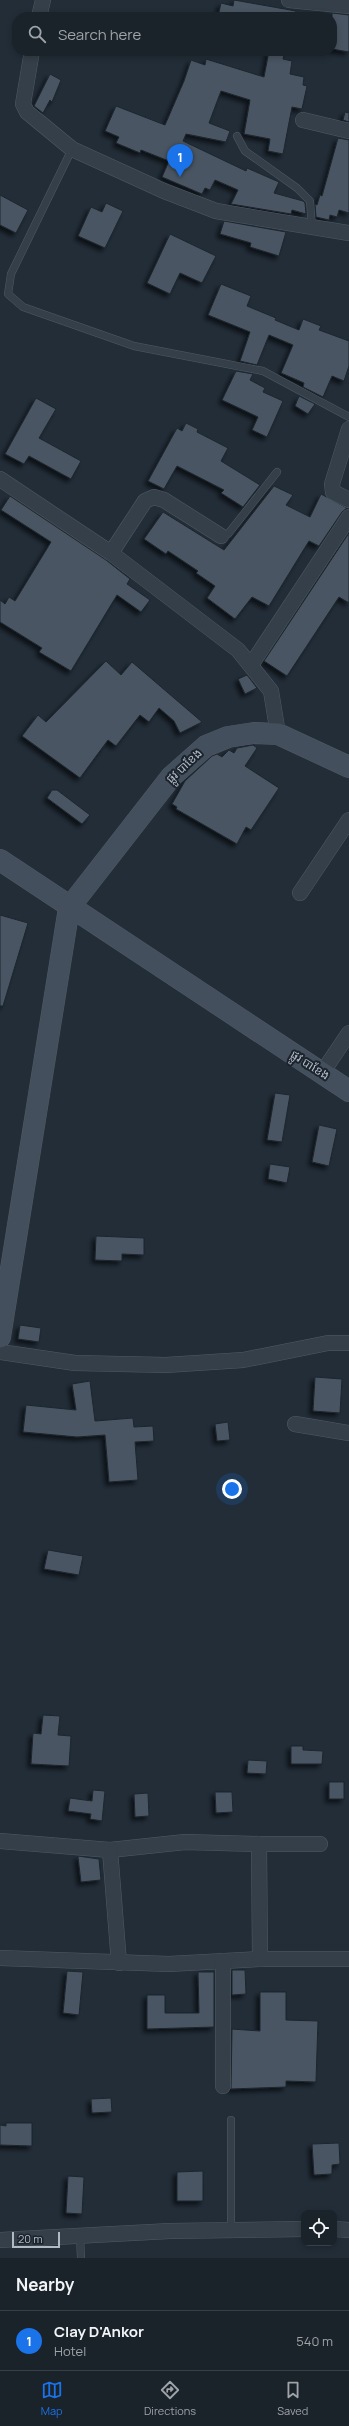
<!DOCTYPE html>
<html lang="en">
<head>
<meta charset="utf-8">
<style>
	body { margin:0; font-family:Manrope,"Noto Sans Khmer",sans-serif; background:#272f36; color:#f1f3f6 }
	.controls { position:absolute; right:12px; bottom:12px; display:grid; overflow:hidden; border-radius:8px; box-shadow:0 2px 6px #0003 }
	.controls button { width:36px; height:36px; display:grid; place-items:center; padding:0; border:0; border-bottom:1px solid #383f47; background:#1a222a; color:#f1f3f6; font:20px sans-serif }
	.scale { position:absolute; left:12px; bottom:10px; width:48px; box-sizing:border-box; padding-left:4px; border:2px solid #b0bac5; border-top:0; font-size:11px; line-height:14px; white-space:nowrap; color:#b0bac5; -webkit-text-stroke:3px #1b242d; paint-order:stroke }
	.you { position:absolute; left:232px; top:1489px; width:14px; height:14px; margin:-10px; border:3px solid #fff; border-radius:50%; background:#1a73e8; box-shadow:0 0 0 6px #1a73e833 }
	.badge { display:grid; place-items:center; width:26px; height:26px; border-radius:50%; background:#1a73e8; color:#fff; font-size:13px; font-weight:700 }
	.pin { position:absolute; translate:-50% -33px; filter:drop-shadow(0 1px 2px #0008) }
	.pin::after { content:''; position:absolute; top:21px; width:14px; height:12px; background:inherit; clip-path:polygon(0 0,100% 0,50% 100%) }
	.list { margin:0; padding:0; list-style:none }
	h2 { display:flex; justify-content:space-between; align-items:center; height:52px; margin:0; padding:0 16px; font-size:17px }
	h2 small { font-size:13px; font-weight:400; color:#9fa4a8 }
	.list li { display:grid; grid-template-columns:26px 1fr auto; gap:12px; align-items:center; box-sizing:border-box; height:60px; padding:0 16px; border-top:1px solid #383f47 }
	.list b { display:block; font-size:15px; white-space:nowrap }
	.list p { margin:0; font-size:13px; white-space:nowrap; color:#9fa4a8 }
	.list em { font-size:13px; font-style:normal; color:#9fa4a8 }
	.icon { flex:none; width:22px; height:22px; fill:none; stroke:currentColor; stroke-width:2; stroke-linecap:round; stroke-linejoin:round }
	.map { position:relative; flex:none; width:349px; height:2258px; overflow:hidden }
	.search { position:absolute; background:#1a222a; box-shadow:0 2px 6px #0003; left:12px; right:12px; top:12px; height:44px; display:flex; align-items:center; gap:10px; box-sizing:border-box; padding:0 14px; border-radius:16px; color:#9fa4a8; font-size:15px }
	.sheet { height:112px; background:#1a222a }
	nav { display:flex; justify-content:space-around; align-items:center; box-sizing:border-box; height:56px; border-top:1px solid #383f47; background:#1a222a; font-size:11px; color:#9fa4a8 }
	nav a { display:grid; justify-items:center; gap:2px }
	nav .on { color:#1a73e8 }
	.map>svg:first-child { display:block }
	.building { fill:#485562; stroke:#1d262f; filter:url(#shadow) }
	.lines { fill:none; stroke-linecap:round; stroke-linejoin:round }
	.lane-casing { stroke:#505a63; stroke-width:8 }
	.street-casing { stroke:#505a63; stroke-width:16 }
	.secondary-casing { stroke:#505a63; stroke-width:22 }
	.lane { stroke:#353f49; stroke-width:7 }
	.street { stroke:#353f49; stroke-width:15 }
	.secondary { stroke:#434f5c; stroke-width:21 }
	.labels { text-anchor:middle; stroke-width:4; stroke-linejoin:round; paint-order:stroke }
	.street-label { font-size:12px; fill:#b0bac5; stroke:#1b242d }
</style>
</head>
<body>
<div class="map">
<svg width="349" height="2258" viewBox="0 0 349 2258">
	<defs>
		<filter id="shadow"><feDropShadow dx="-3.5" dy="3.5" stdDeviation="2" flood-color="#0009"/></filter>
	</defs>
	<rect width="100%" height="100%" fill="#222d38"/>
	<!-- building -->
	<g class="building">
		<path d="M234,0L296,11L295,17H218L221,3L233,6Z"/>
		<path d="M332,13L349,15V52L332,49Z"/>
		<path d="M269,51H285L283,59L292,61L290,74L304,77L303,85L307,86L302,109L292,107L283,154L268,151L270,139L244,134L250,100L221,91L209,123L230,131L226,142L186,134L183,141L246,171L247,168L279,182L274,193L303,201L305,203L306,214L292,210L291,214L231,204L238,190L215,180L210,190L205,188L202,194L162,177L169,161L141,150L140,153L116,143L119,137L105,131L116,106L165,125L184,81L191,60L205,65L206,59L264,77Z"/>
		<path d="M50,74L61,80L52,102L50,100L43,113L34,106Z"/>
		<path d="M345,112L349,113V122L343,120Z"/>
		<path d="M338,138L349,140V213L339,210L337,217L330,215L329,220L316,217L315,204L317,205L320,195L322,196Z"/>
		<path d="M0,195L28,210L16,233L0,225Z"/>
		<path d="M106,203L123,211L105,248L78,236L91,207L102,212Z"/>
		<path d="M224,221L286,232L279,256L250,247L251,243L220,234Z"/>
		<path d="M170,234L216,256L202,283L180,273L170,294L147,283Z"/>
		<path d="M221,284L251,296L247,306L276,318L275,320L299,330L303,319L321,326L319,330L349,341V366L344,381L332,376L323,397L303,387L304,383L281,373L293,345L269,335L257,365L240,361L250,332L208,315Z"/>
		<path d="M236,371L253,374L250,380L265,388L263,392L283,401L267,437L252,430L258,417L222,400Z"/>
		<path d="M299,396L315,404L308,414L295,406Z"/>
		<path d="M36,398L56,409L39,438L81,461L71,479L29,456L24,464L5,454Z"/>
		<path d="M186,423L198,429L197,432L228,448L221,461L260,485L243,507L221,493L224,490L177,466L164,489L148,481L177,428L182,431Z"/>
		<path d="M274,486L293,495L286,505L310,517L321,494L347,508L342,512L319,546L309,541L269,606L252,597L235,619L207,598L215,586L196,573L198,571L168,551L166,554L144,539L163,512L224,550Z"/>
		<path d="M10,496L106,560L130,579L127,584L150,600L141,612L117,595L71,671L39,652L42,648L0,622V600L5,604L9,597L15,601L51,542L1,510Z"/>
		<path d="M349,533V603L339,597L287,676L264,661Z"/>
		<path d="M106,661L121,675L132,662L202,722L180,733L174,721L159,708L149,722L140,715L116,746L108,740L80,778L22,736L38,715L46,722Z"/>
		<path d="M247,675L257,688L245,694L238,679Z"/>
		<path d="M253,745L257,748L245,766L279,788L251,830L246,827L237,844L176,809L177,807L172,804L185,781L212,756L217,754L222,757L229,750L234,753L237,748Z"/>
		<path d="M52,790H57L90,815L82,824L47,798Z"/>
		<path d="M0,915L28,923L3,1006H0Z"/>
		<path d="M275,1093L290,1095L282,1142L267,1140Z"/>
		<path d="M319,1125L337,1129L329,1166L312,1162Z"/>
		<path d="M270,1164L290,1167L287,1183L268,1179Z"/>
		<path d="M96,1236L144,1238V1255L122,1254V1261L95,1260Z"/>
		<path d="M20,1325L41,1328L39,1342L18,1339Z"/>
		<path d="M315,1377L342,1379L340,1413L313,1411Z"/>
		<path d="M90,1381L95,1421L133,1418L134,1427L153,1426L154,1441L135,1442L138,1480L109,1482L105,1435L77,1437L23,1432L26,1405L76,1410L72,1384Z"/>
		<path d="M228,1422L230,1440L217,1441L215,1424Z"/>
		<path d="M48,1550L83,1556L79,1575L44,1569Z"/>
		<path d="M43,1715L60,1716L58,1735L71,1736L69,1766L31,1764L33,1733L41,1734Z"/>
		<path d="M291,1746H303V1750L323,1751L322,1764H291Z"/>
		<path d="M248,1760L267,1761L266,1774L247,1773Z"/>
		<rect x="329" y="1782" width="15" height="17"/>
		<path d="M93,1790L105,1791L102,1821L90,1819L91,1814L68,1811L70,1798L92,1801Z"/>
		<path d="M215,1792H232L233,1812L216,1813Z"/>
		<path d="M148,1793L149,1816L135,1817L134,1794Z"/>
		<path d="M78,1857V1856L99,1859L101,1880L81,1882Z"/>
		<path d="M232,1970H245L246,1994L232,1995Z"/>
		<path d="M67,1971L83,1972L79,2015L63,2013Z"/>
		<path d="M198,1972H214V2027L147,2029V1995H165V2013H199Z"/>
		<path d="M260,1992H286V2020L318,2021L316,2082L286,2081V2087L231,2089L232,2029L260,2031Z"/>
		<path d="M111,2098L112,2112L92,2113L91,2099Z"/>
		<path d="M6,2123H32V2146L0,2145V2125L6,2126Z"/>
		<path d="M339,2143L340,2164L332,2165V2174L314,2175L312,2144Z"/>
		<path d="M203,2171V2201H177V2172Z"/>
		<path d="M68,2176L84,2177L82,2214L66,2213Z"/>
	</g>
	<g class="lines">
		<!-- lane casing -->
		<g class="lane-casing">
			<g id="lane">
				<path d="M237,136L245,151L297,188L310,201L312,227"/>
				<path d="M72,149L11,274L8,294L23,307L134,346L263,371L349,417"/>
				<path d="M221,536L228,534L277,472"/>
				<path d="M231,2120V2229"/>
				<path d="M80,2237L81,2258"/>
			</g>
		</g>
		<!-- street casing -->
		<g class="street-casing">
			<g id="street">
				<path d="M289,0L349,6"/>
				<path d="M39,17L43,0"/>
				<path d="M32,51L23,104L27,112L72,149L164,191L216,211L349,233"/>
				<path d="M303,120L349,131"/>
				<path d="M349,429L332,484L333,492L349,500"/>
				<path d="M0,479L111,553L238,650L271,691L278,734"/>
				<path d="M111,553L145,501L154,497L164,500L221,536"/>
				<path d="M251,665L349,517"/>
				<path d="M300,893L349,820"/>
				<path d="M322,1073L349,1033"/>
				<path d="M0,1352L75,1363L166,1365L243,1360L328,1343H349"/>
				<path d="M295,1424L349,1433"/>
				<path d="M0,1841L110,1850L185,1842L259,1844"/>
				<path d="M110,1850L119,1963"/>
				<path d="M0,1958L169,1964L260,1959H349"/>
				<path d="M260,1959L259,1844H320"/>
				<path d="M223,1961V2086"/>
				<path d="M334,2229L349,2230"/>
				<path d="M0,2240L170,2231L304,2229"/>
			</g>
		</g>
		<!-- secondary casing -->
		<g class="secondary-casing">
			<g id="secondary">
				<path d="M0,860L349,1091"/>
				<path d="M0,1337L69,908L171,777L206,746L228,737L254,733L278,734L349,767"/>
			</g>
		</g>
		<!-- lane -->
		<use href="#lane" class="lane"/>
		<!-- street -->
		<use href="#street" class="street"/>
		<!-- secondary -->
		<use href="#secondary" class="secondary"/>
	</g>
	<g class="labels">
		<!-- street labels -->
		<g class="street-label">
			<text transform="translate(184 766) rotate(-43)" y="4">ផ្លូវ បាខែង</text>
			<text transform="translate(310 1065) rotate(33)" y="4">ផ្លូវ បាខែង</text>
		</g>
	</g>
</svg>
<div class="controls">
<button><svg class="icon" aria-label="locate" viewBox="0 0 24 24"><circle cx="12" cy="12" r="6"/><path d="M12 2v4M12 18v4M2 12h4M18 12h4"/></svg></button>
</div>
<div class="scale">20 m</div>
<div class="you"></div>
<div class="pin badge" style="left:180px;top:177px">1</div>
<div class="search"><svg class="icon" aria-label="search" viewBox="0 0 24 24"><circle cx="10" cy="10" r="6"/><path d="M15 15l6 6"/></svg>Search here</div>
</div>
<section class="sheet">
<h2>Nearby<small></small></h2>
<ul class="list">
<li><span class="badge">1</span><div><b>Clay D'Ankor</b><p>Hotel</p></div><em>540 m</em></li>
</ul>
</section>
<nav>
<a class="on"><svg class="icon" aria-label="map" viewBox="0 0 24 24"><path d="M3 6l6-2 6 2 6-2v14l-6 2-6-2-6 2zM9 4v14M15 6v14"/></svg>Map</a>
<a><svg class="icon" aria-label="directions" viewBox="0 0 24 24"><path d="M12 3l9 9-9 9-9-9zM9 14v-3h6M13 9l2 2-2 2"/></svg>Directions</a>
<a><svg class="icon" aria-label="saved" viewBox="0 0 24 24"><path d="M7 4h10v16l-5-4-5 4z"/></svg>Saved</a>
</nav>
</body>
</html>
